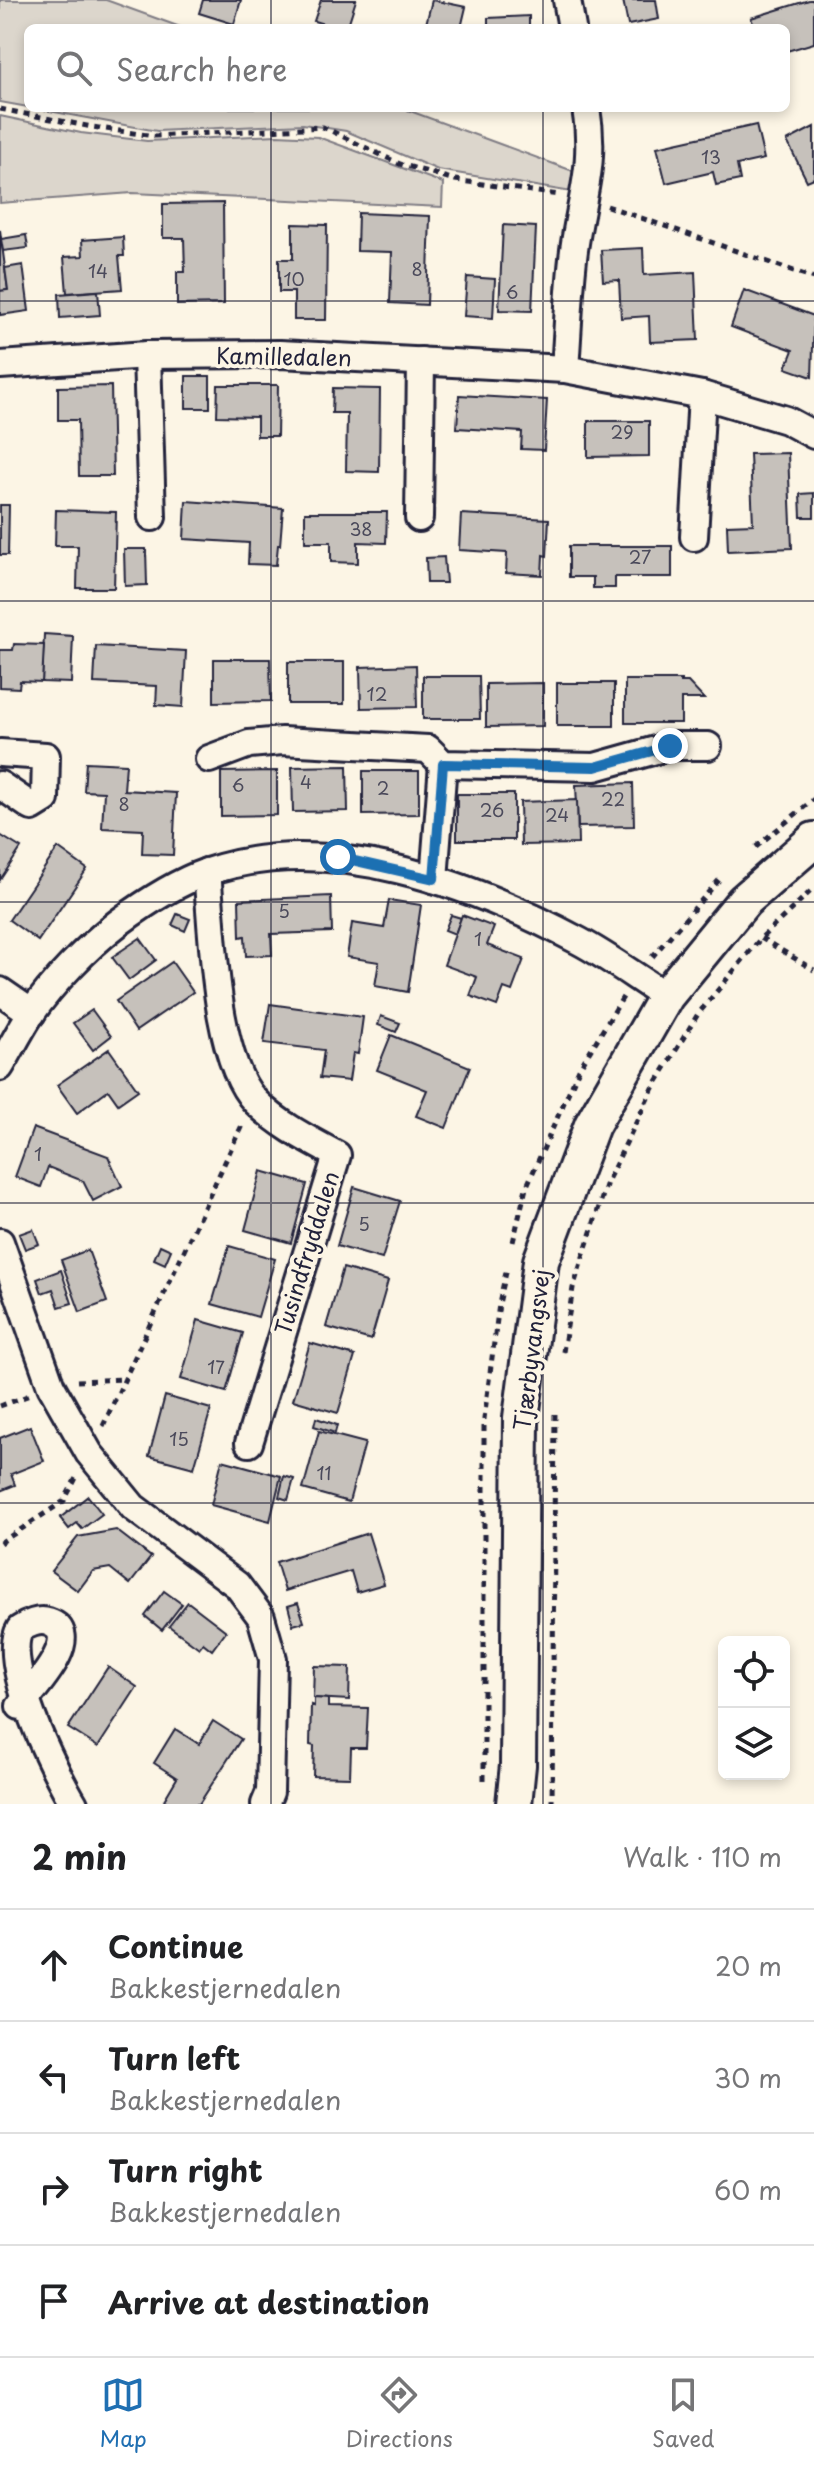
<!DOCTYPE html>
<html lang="en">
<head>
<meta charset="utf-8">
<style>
	body { margin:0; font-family:"Playpen Sans",sans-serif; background:#f2f2f2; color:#202124 }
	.controls { position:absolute; right:24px; bottom:24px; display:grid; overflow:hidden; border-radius:12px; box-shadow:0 4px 12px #0003 }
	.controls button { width:72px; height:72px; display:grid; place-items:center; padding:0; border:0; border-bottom:2px solid #e0e0e0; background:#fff; color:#202124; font:40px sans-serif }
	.stop { position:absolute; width:24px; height:24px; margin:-18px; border:6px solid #1f6fb2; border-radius:50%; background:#fff }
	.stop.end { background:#1f6fb2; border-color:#fff; box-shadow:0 2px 8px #0008 }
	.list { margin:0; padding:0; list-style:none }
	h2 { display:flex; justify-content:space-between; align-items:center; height:104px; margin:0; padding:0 32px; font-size:34px }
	h2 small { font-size:26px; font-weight:400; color:#757577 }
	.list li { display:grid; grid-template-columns:52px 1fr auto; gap:24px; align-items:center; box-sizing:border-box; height:112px; padding:0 32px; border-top:2px solid #e0e0e0 }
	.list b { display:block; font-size:30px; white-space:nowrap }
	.list p { margin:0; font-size:26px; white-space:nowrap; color:#757577 }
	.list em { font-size:26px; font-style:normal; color:#757577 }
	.icon { flex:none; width:44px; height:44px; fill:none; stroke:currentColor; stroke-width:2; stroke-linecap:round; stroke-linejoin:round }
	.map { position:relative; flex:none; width:814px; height:1804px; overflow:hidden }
	.search { position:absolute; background:#fff; box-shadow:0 4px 12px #0003; left:24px; right:24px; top:24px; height:88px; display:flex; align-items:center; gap:20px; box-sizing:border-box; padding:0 28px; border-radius:12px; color:#757577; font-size:30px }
	.sheet { height:552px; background:#fff }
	nav { display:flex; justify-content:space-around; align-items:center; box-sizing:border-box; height:112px; border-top:2px solid #e0e0e0; background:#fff; font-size:22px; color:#757577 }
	nav a { display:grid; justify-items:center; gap:4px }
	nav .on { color:#1f6fb2 }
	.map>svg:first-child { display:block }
	.green { fill:#dcd6cc; stroke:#7f7c84; stroke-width:2 }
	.building { fill:#c6c1bb; stroke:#22223b; stroke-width:2 }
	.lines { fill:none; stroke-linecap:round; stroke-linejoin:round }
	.minor-casing { stroke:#22223b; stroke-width:32 }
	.tertiary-casing { stroke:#22223b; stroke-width:40 }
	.path { stroke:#22223b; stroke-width:5; stroke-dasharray:6 6; stroke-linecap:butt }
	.minor { stroke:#fcf5e5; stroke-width:26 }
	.tertiary { stroke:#fcf5e5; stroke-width:34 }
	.route { stroke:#1f6fb2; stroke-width:10 }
	.grid { fill:none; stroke:#22223b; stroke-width:2; stroke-opacity:0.55 }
	.labels { text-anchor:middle; stroke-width:8; stroke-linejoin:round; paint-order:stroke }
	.number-label { font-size:18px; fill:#4b4a5b }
	.street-label { font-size:22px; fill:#22223b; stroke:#fcf5e5 }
</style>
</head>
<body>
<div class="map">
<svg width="814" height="1804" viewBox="0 0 814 1804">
	<rect width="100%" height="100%" fill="#fcf5e5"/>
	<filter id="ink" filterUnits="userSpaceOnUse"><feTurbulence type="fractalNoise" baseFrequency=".0125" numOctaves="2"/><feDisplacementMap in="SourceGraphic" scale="16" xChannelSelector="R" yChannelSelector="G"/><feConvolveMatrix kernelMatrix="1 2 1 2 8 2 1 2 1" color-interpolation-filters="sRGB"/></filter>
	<g filter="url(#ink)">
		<!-- green -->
		<g class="green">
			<path d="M0,0H106L183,28H28V107L0,102Z"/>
			<path d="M33,108H402L573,171L572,192L438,170L346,131L303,124L157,131Z"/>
			<path d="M0,116L81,133L147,141L277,135L318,137L443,183L442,207L132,193L0,203Z"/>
		</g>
		<!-- building -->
		<g class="building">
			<path d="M203,0H241L234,24L199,13Z"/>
			<path d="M321,0H356L347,28H337L314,21Z"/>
			<path d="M432,0L466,7L461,28H425Z"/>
			<path d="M623,0H656L659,19L628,25Z"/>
			<path d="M809,0H814V43L787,51L786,28H755L751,18Z"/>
			<path d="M529,16V28H488V18Z"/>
			<path d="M756,125L764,159L737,165L740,180L716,185L713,172L666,183L657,147Z"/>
			<path d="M814,127V178L807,181L787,141Z"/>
			<path d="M223,203L224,304L177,305V272H185L184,238H163V204Z"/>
			<path d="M358,213L430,216L427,305L390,303L392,252L357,251Z"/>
			<path d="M293,224L327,225L326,320H294V292H279V259H293Z"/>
			<path d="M503,225L536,227L532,311L499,310Z"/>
			<path d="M0,230L8,290L0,291Z"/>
			<path d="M26,235L28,248L3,251L1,239Z"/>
			<path d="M123,237L124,256H119L122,289L67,293L64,257L83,256L82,240Z"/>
			<path d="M643,248L644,275L695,272L698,340L650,342L649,316L621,318L619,280L603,281L601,250Z"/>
			<path d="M23,265L29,311L0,315V291L8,290L5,268Z"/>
			<path d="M467,277L495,279L493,318L464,316Z"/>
			<path d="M744,290L814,316L812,377L786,368L793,350L731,327Z"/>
			<path d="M98,291L100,315L60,318L59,294Z"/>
			<rect x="186" y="376" width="24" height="32"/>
			<path d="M218,385H278L277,436H257V417L217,416Z"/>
			<path d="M111,386L113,476H79L78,420H58V387Z"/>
			<path d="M333,388L380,389L379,472L346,471L347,413H332Z"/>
			<path d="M459,395L547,400L544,450L521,449L522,432L457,428Z"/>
			<path d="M588,421H649V456L588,457Z"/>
			<path d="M788,453L792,548L728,551L727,525L753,524L750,454Z"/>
			<path d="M814,493V517H801L800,494Z"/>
			<path d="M186,501L283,508L280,545H278L276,565L248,564L249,543L184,539Z"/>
			<path d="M0,505H9L8,555H0Z"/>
			<path d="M56,510L116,512L114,588H77L78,546H55Z"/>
			<path d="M305,512H387L386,543L358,542V563L331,562V542H305Z"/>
			<path d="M461,514L549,519L547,556L543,555L542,575L506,573L507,553L459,550Z"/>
			<path d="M569,546H672V577H615V588H593V577H569Z"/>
			<path d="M124,549H146L147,585L125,586Z"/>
			<path d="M444,557L446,583H427L426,558Z"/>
			<path d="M44,634L73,636L71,683L42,682Z"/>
			<path d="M14,644L44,645L42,682L20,681L19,688L0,687V650H13Z"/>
			<path d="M96,646L186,651L183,707L156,705L157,686L94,683Z"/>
			<path d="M214,659H270L271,701L214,702Z"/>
			<rect x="288" y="662" width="56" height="42"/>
			<path d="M416,665L417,707L361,708L360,667Z"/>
			<path d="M423,676H479L480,719H423Z"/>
			<path d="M625,680H681V682H688L704,699H681V723H625Z"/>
			<path d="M543,683V726L486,727V684Z"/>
			<rect x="557" y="683" width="57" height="43"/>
			<path d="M86,762L126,764L124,790L176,793L173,855L142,854L143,830L102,828L104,792L84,791Z"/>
			<path d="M347,766L348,811L293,812L292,767Z"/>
			<path d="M277,771V815L221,816V772Z"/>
			<path d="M363,771H419V814L363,815Z"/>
			<path d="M633,783L634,826L578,827L576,785Z"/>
			<rect x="457" y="794" width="57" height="46"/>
			<path d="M577,800L578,844L521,845L520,802Z"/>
			<path d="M0,835L21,848L0,880Z"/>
			<path d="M58,848L87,869L38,941L9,920Z"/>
			<path d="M331,896L332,932L271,934L272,955L246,956L245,936L240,937L239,900Z"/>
			<path d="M389,900L421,905L408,992L375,986L379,962L347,957L352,923L384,928Z"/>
			<path d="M177,914L190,919L185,931L172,925Z"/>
			<path d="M451,915L461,918L455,934L445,930Z"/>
			<path d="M462,915L494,927L487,945L524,959L512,991L504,988L497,1006L470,996L477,977L444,965Z"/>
			<path d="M140,938L156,960L129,980L112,957Z"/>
			<path d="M172,962L193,992L136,1031L116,1001Z"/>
			<path d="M270,1004L363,1017L358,1054L353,1053L349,1081L320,1078L324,1050L264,1043Z"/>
			<path d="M92,1010L111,1036L93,1050L73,1023Z"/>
			<path d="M381,1016L400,1023L396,1032L378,1025Z"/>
			<path d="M391,1035L470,1067L446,1128L416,1116L427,1090L377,1070Z"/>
			<path d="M109,1049L138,1090L118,1104L108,1090L77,1113L57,1085Z"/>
			<path d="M33,1128L108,1156L122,1186L93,1201L83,1181L48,1167L41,1187L15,1177Z"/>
			<path d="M261,1171L307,1184L291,1243L245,1230Z"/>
			<path d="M354,1187L400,1201L382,1259L337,1246Z"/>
			<path d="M33,1229L39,1244L25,1249L19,1234Z"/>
			<path d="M160,1245L171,1250L165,1264L154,1259Z"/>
			<path d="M229,1246L275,1259L258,1317L212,1304Z"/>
			<path d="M88,1250L107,1302L80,1312L61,1260Z"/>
			<path d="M343,1268L388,1281L371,1340L326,1327Z"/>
			<path d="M61,1270L72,1303L59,1307L53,1289L42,1293L37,1279Z"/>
			<path d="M198,1320L243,1333L226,1392L181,1379Z"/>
			<path d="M310,1343L355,1356L338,1413L293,1400Z"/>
			<path d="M165,1396L211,1409L194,1468L149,1456Z"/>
			<path d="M316,1418L337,1425L335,1433L314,1426Z"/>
			<path d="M30,1426L44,1461L11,1474L15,1485L0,1491V1438Z"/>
			<path d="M319,1431L365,1443L349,1502L303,1489Z"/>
			<path d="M222,1460L281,1476L270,1521L211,1505Z"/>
			<path d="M284,1476L294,1479L288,1500L279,1497Z"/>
			<path d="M88,1496L102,1514L82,1529L77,1523L69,1529L60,1518Z"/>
			<path d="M116,1530L151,1557L130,1584L110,1568L93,1571L78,1591L51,1571L78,1537Z"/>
			<path d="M368,1533L384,1584L357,1592L351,1571L285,1591L276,1562Z"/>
			<path d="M164,1591L182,1604L162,1630L145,1616Z"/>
			<path d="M188,1602L226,1631L212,1650L203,1643L199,1648L169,1626Z"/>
			<path d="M298,1603L304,1622L293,1625L288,1606Z"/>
			<path d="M314,1666L350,1667L349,1700L313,1698Z"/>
			<path d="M108,1667L137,1687L98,1747L68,1728Z"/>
			<path d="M314,1698L328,1699V1707L368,1708L366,1748H351L350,1777L313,1776L314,1746L310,1745L311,1705L314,1706Z"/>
			<path d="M213,1721L241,1739L199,1804H170L164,1800L177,1778L154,1763L175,1729L199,1744Z"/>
		</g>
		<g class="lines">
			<!-- minor casing -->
			<g class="minor-casing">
				<g id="minor">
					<path d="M567,0L572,28"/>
					<path d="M147,355L152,517"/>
					<path d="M0,365L147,355L280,354L565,369L702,395L786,420L814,435"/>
					<path d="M565,369C568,329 569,289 574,250C581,197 596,164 586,108"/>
					<path d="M419,518L421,361"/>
					<path d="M694,537L702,395"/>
					<path d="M0,753L46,756L45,799L32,807L0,785"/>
					<path d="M209,759L249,744L282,741L428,749L443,764L595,767L670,746H708"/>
					<path d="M207,872C213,932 214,1059 256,1102C279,1125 309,1140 337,1155L249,1443"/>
					<path d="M434,879L443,764"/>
					<path d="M0,991L32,1013"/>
					<path d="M0,1067C10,1050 19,1032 30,1015C53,982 87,947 118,923C145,903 175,883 207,872C328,830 472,884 579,941C609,957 637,978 666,996"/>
					<path d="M0,1242L51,1386L89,1453L133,1507L237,1585L261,1617L273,1659L270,1792L265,1804"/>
					<path d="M20,1706C32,1691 87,1634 48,1622C39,1619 27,1624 20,1629C0,1662 54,1771 74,1804"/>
				</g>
			</g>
			<!-- tertiary casing -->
			<g class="tertiary-casing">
				<path id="tertiary" d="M514,1804L518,1765L521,1418L541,1261L592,1125L666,996L744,901L814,840"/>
			</g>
			<!-- path -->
			<g class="path">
				<path d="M0,109L92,127L154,136L323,127L400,164L455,180L559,195"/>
				<path d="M607,206L814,278"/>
				<path d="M756,847L814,799"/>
				<path d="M761,938L814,970"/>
				<path d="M652,957L719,880"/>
				<path d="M513,1242L526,1188L579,1069L623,997"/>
				<path d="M563,1352L573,1288L607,1182L653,1088L698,1014L761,938L814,888"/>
				<path d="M77,1381L124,1379"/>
				<path d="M0,1406L30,1395"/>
				<path d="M103,1426L243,1123"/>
				<path d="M0,1543L64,1501L76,1478"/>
				<path d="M484,1780V1419L499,1304L507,1268"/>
				<path d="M552,1804L555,1409"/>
			</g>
			<!-- minor -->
			<use href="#minor" class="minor"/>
			<!-- tertiary -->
			<use href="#tertiary" class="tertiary"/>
		</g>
	</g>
	<g class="lines" filter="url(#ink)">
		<!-- route -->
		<path class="route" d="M338,857L434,879L443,764L595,767L670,746"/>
	</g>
	<!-- grid -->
	<path class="grid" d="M271,0V28M543,0V28M271,108V1804M543,108V1804M0,301H814M0,601H814M0,902H814M0,1203H814M0,1503H814"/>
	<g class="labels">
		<!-- number labels -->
		<g class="number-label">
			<text x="711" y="164">13</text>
			<text x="417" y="276">8</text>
			<text x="98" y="278">14</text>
			<text x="294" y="286">10</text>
			<text x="512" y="299">6</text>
			<text x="622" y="439">29</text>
			<text x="361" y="536">38</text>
			<text x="640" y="564">27</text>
			<text x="377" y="701">12</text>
			<text x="306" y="789">4</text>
			<text x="238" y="792">6</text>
			<text x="383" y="795">2</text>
			<text x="613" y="806">22</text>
			<text x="124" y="811">8</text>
			<text x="492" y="817">26</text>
			<text x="557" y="822">24</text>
			<text x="284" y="918">5</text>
			<text x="478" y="946">1</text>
			<text x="38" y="1161">1</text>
			<text x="364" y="1231">5</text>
			<text x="216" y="1374">17</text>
			<text x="179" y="1446">15</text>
			<text x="324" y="1480">11</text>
		</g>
		<!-- street labels -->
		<g class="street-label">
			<text transform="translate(284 357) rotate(1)" y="8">Kamilledalen</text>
			<text transform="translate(307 1253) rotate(-73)" y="8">Tusindfryddalen</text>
			<text transform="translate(532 1350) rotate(-83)" y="8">Tjærbyvangsvej</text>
		</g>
	</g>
</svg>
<div class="controls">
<button><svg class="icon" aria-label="locate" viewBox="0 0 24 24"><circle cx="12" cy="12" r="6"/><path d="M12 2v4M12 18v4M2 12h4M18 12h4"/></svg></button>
<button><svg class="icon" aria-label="layers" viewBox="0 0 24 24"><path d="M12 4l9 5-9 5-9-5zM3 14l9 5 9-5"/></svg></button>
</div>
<div class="stop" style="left:338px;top:857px"></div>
<div class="stop end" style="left:670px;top:746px"></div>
<div class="search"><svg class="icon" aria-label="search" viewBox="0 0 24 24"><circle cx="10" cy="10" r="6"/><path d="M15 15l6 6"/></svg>Search here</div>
</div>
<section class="sheet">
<h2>2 min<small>Walk · 110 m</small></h2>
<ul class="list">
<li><svg class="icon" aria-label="ahead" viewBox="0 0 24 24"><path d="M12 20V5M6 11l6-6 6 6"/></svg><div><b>Continue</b><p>Bakkestjernedalen</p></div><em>20 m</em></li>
<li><svg class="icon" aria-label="left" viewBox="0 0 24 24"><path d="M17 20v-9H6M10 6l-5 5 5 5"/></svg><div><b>Turn left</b><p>Bakkestjernedalen</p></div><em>30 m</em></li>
<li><svg class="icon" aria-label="right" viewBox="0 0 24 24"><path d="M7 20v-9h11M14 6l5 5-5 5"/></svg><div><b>Turn right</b><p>Bakkestjernedalen</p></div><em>60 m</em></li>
<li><svg class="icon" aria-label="arrive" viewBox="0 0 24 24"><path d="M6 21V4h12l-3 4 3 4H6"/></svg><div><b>Arrive at destination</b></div></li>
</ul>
</section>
<nav>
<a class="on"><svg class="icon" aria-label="map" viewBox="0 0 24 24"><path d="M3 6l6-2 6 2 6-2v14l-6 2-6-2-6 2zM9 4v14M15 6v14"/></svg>Map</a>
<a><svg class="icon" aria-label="directions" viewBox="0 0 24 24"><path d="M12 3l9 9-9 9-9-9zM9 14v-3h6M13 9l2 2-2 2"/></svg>Directions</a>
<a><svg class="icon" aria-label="saved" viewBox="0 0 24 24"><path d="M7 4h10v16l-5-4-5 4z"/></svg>Saved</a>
</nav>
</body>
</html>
